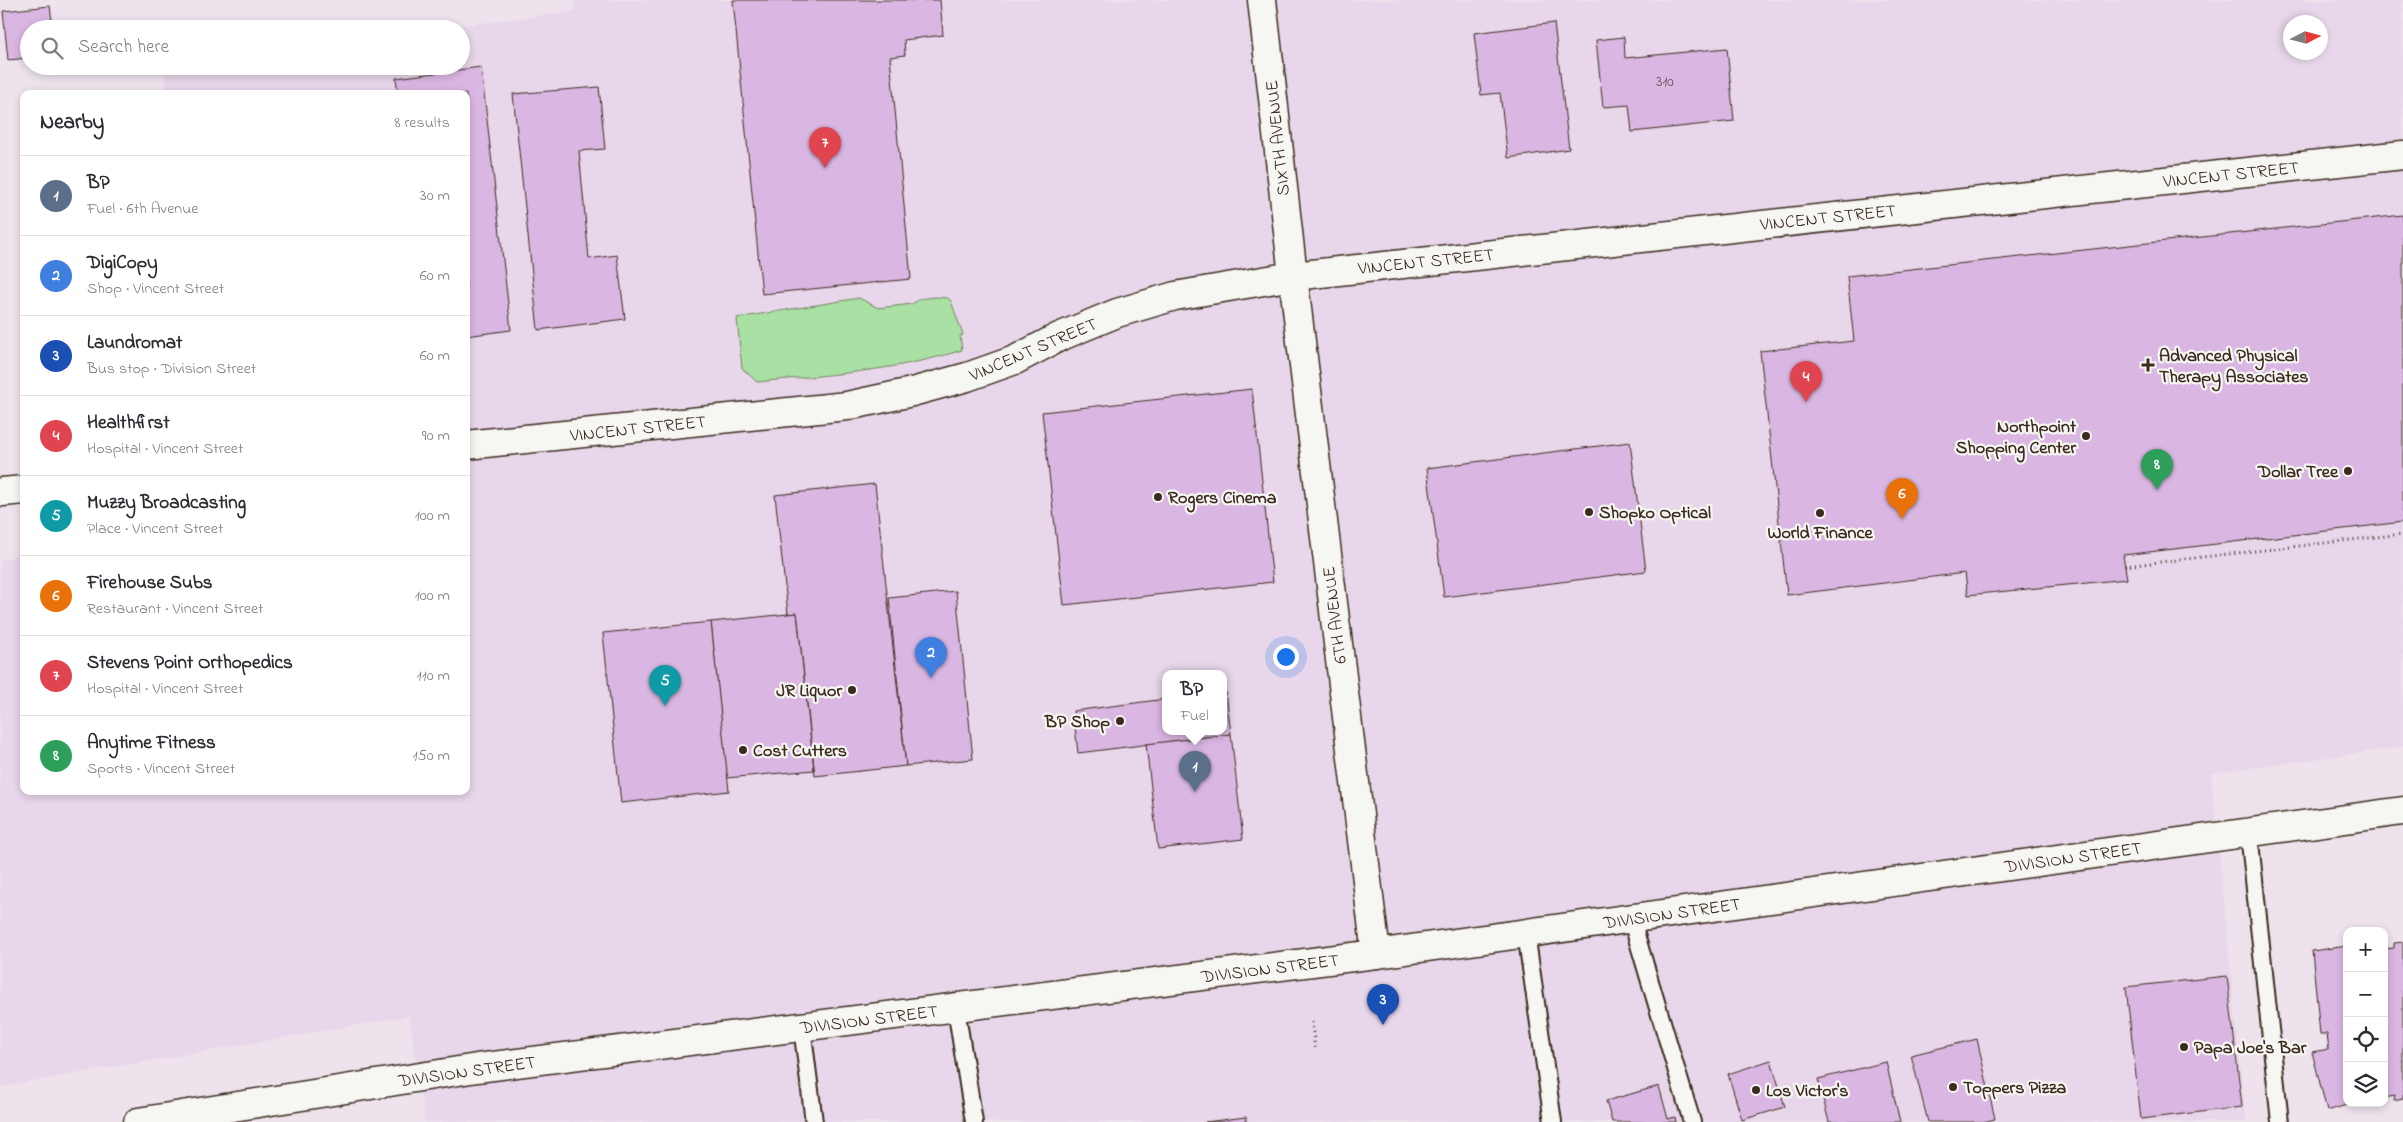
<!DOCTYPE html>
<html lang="en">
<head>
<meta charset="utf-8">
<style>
	body { margin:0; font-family:"Indie Flower",sans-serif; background:#f7f7f7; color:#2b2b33 }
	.controls { position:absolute; right:15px; bottom:15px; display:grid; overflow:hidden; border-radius:10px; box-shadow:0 2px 8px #0003 }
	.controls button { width:45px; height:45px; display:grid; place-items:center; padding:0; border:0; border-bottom:1px solid #e1e1e2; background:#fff; color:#2b2b33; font:25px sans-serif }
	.compass { position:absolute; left:2283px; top:15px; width:45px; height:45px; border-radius:50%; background:#fff; box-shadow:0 2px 8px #0003; rotate:84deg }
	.you { position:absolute; left:1285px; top:656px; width:18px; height:18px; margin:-12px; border:4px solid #fff; border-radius:50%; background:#1a73e8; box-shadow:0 0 0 8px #1a73e833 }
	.badge { display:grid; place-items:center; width:32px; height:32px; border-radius:50%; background:#db2777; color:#fff; font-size:16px; font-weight:700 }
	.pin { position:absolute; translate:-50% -41px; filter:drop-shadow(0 1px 2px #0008) }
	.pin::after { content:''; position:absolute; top:26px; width:18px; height:15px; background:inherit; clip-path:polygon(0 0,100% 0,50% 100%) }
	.popup { position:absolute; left:1162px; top:670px; width:65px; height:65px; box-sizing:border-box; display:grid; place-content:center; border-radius:10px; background:#fff; filter:drop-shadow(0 1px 4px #0005); font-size:16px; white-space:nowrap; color:#7c7c81 }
	.popup b { font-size:19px; color:#2b2b33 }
	.popup::after { content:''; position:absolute; left:50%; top:100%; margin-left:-10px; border:10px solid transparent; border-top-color:#fff }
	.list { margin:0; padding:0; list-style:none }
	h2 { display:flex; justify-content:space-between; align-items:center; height:65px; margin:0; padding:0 20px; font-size:21px }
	h2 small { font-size:16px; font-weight:400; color:#7c7c81 }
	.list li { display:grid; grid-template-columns:32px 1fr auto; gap:15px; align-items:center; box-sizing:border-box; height:80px; padding:0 20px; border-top:1px solid #e1e1e2 }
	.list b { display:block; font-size:19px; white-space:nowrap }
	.list p { margin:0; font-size:16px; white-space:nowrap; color:#7c7c81 }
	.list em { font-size:16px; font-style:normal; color:#7c7c81 }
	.icon { flex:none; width:28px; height:28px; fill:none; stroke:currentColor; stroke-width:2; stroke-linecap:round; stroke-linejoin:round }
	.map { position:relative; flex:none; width:2403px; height:1122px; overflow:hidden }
	.search { position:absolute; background:#fff; box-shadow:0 2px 8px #0003; left:20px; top:20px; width:450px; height:55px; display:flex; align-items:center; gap:12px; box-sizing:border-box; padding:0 18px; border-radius:28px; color:#7c7c81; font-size:19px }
	.panel { position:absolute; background:#fff; box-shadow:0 2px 8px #0003; left:20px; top:90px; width:450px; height:705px; border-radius:10px }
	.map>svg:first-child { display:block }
	.built { fill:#e8d6ea; fill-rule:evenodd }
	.green { fill:#a9e0a3; stroke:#728560 }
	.building { fill:#dab7e2; stroke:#3b2a1e }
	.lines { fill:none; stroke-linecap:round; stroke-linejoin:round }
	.lane-casing { stroke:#3b2a1e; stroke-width:20 }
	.street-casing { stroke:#3b2a1e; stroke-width:31 }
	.secondary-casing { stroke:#3b2a1e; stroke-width:31 }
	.path { stroke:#3b2a1e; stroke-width:3; stroke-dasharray:1 4; stroke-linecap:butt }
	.lane { stroke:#f6f6f2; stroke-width:16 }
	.street { stroke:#f6f6f2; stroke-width:28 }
	.secondary { stroke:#f6f6f2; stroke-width:28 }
	.poi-dot { fill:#3b2a1e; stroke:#f6f6f2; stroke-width:2 }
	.labels { text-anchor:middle; stroke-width:4.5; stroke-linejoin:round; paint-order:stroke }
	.number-label { font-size:15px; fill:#634d4f }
	.street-label { font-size:18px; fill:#3b2a1e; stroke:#f6f6f2 }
	.poi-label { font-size:18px; font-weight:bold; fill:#3b2a1e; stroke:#f6f6f2; text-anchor:start }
</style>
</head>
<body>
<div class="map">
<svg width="2403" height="1122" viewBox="0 0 2403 1122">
	<rect width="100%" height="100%" fill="#eee3ed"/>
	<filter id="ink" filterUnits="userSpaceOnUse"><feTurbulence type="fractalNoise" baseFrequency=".02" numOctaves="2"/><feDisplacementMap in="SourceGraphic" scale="10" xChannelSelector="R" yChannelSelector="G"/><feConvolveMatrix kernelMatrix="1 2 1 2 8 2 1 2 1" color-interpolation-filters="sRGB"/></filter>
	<g filter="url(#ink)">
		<!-- built -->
		<path class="built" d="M575,0H2403V747L2211,773L2246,1122H425L409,1016L0,1087V560L8,559L24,551V791H466V94H167L164,66H461V29H435L575,11ZM2290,22H2320V52H2290ZM1166,673H1224V731H1166Z"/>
		<!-- green -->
		<path class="green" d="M935,297L948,298L951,301L963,335L960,336L962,350C896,371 826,375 757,382L742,368L737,318L859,298L878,308L912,304L920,299Z"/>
		<!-- building -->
		<g class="building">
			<path d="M733,0H940L943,35L904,40L905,55L890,57L911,279L762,294Z"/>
			<path d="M50,6L53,29H29V58L8,60L3,11Z"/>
			<path d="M1554,23L1569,149L1508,158L1500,93L1481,95L1474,33Z"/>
			<path d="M1624,37L1625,58L1727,48L1734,121L1632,132L1629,105L1603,107L1596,40Z"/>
			<path d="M481,67L511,330L466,336V94H398L396,78Z"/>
			<path d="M599,87L605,149L579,151L589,259L617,255L625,319L538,330L513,94Z"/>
			<path d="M2403,215V522L2123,555L2127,579L1968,595L1965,573L1787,595L1760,351L1854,341L1847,276Z"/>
			<path d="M1252,389L1273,582L1064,605L1042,412Z"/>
			<path d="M1630,442L1646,571L1444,597L1427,468Z"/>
			<path d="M875,484L906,766L815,776L797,613L788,614L775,495Z"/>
			<path d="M956,591L973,759L906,766L889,598Z"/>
			<path d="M797,613L814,770L727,778L711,622Z"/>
			<path d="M711,622L729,791L621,803L603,633Z"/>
			<path d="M1224,692H1226L1231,734L1078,753L1073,711L1166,699V731H1224Z"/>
			<path d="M1231,734L1243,839L1158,849L1146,744Z"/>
			<path d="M2403,942V1099L2394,1101L2395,1096L2384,1098V949L2394,948V943Z"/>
			<path d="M2347,946V1103H2353L2327,1111L2312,1052L2329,1049L2327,1034H2320L2312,951Z"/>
			<path d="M2227,976L2242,1107L2141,1119L2126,987Z"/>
			<path d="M1977,1039L1995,1119L1983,1122H1928L1911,1055Z"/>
			<path d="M1771,1060L1785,1107L1742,1120L1728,1074Z"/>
			<path d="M1886,1062L1900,1122H1829L1818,1079Z"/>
			<path d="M1659,1086L1668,1119L1675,1117L1676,1122H1612L1606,1101Z"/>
			<path d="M1246,1117V1122H1205Z"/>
		</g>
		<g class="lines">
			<!-- lane casing -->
			<g class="lane-casing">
				<g id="lane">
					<path d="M2249,833L2280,1122"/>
					<path d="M1631,918L1692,1122"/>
					<path d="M1526,933L1553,1122"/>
					<path d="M956,1008L974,1122"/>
					<path d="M802,1027L814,1122"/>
				</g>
			</g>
			<!-- street casing -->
			<g class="street-casing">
				<g id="street">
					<path d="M1262,0L1293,276L1376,954"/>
					<path d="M466,445L847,406L912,392L967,377L1015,360L1059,337L1117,313L1175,296L1293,276L2403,155"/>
					<path d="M2,492L24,490"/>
				</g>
			</g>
			<!-- secondary casing -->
			<g class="secondary-casing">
				<path id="secondary" d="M138,1122L477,1068L1376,954L2403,811"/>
			</g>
			<!-- path -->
			<g class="path">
				<path d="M2125,566L2403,534"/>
				<path d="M1312,1022L1315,1050"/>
			</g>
			<!-- lane -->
			<use href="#lane" class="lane"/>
			<!-- street -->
			<use href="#street" class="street"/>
			<!-- secondary -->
			<use href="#secondary" class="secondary"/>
		</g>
	</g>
	<!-- markers -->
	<g class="poi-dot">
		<path d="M2145.5 357.5h5v5h5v5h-5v5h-5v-5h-5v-5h5z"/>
		<circle cx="2086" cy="436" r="5"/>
		<circle cx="2348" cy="471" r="5"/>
		<circle cx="1158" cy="497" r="5"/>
		<circle cx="1589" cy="512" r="5"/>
		<circle cx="1820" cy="513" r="5"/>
		<circle cx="852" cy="690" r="5"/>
		<circle cx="1120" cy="721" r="5"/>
		<circle cx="743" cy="750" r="5"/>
		<circle cx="2184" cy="1047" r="5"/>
		<circle cx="1953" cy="1087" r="5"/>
		<circle cx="1756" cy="1090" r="5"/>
	</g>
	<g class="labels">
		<!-- number labels -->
		<g class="number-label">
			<text x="1665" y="86">310</text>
		</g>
		<!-- street labels -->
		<g class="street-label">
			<text transform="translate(1277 138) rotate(-96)" y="6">SIXTH AVENUE</text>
			<text transform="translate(2231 174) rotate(-6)" y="6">VINCENT STREET</text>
			<text transform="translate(1828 217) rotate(-6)" y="6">VINCENT STREET</text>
			<text transform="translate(1426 261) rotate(-6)" y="6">VINCENT STREET</text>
			<text transform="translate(1033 349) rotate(-23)" y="6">VINCENT STREET</text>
			<text transform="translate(638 428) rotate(-6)" y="6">VINCENT STREET</text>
			<text transform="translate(1334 615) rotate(-97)" y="6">6TH AVENUE</text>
			<text transform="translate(2073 857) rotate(-8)" y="6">DIVISION STREET</text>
			<text transform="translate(1672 913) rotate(-8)" y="6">DIVISION STREET</text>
			<text transform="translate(1270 968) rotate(-7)" y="6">DIVISION STREET</text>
			<text transform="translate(869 1019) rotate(-7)" y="6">DIVISION STREET</text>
			<text transform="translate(467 1071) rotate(-8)" y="6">DIVISION STREET</text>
		</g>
		<!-- poi labels -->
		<g class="poi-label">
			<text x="2159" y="361">Advanced Physical<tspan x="2159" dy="21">Therapy Associates</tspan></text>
			<text x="2076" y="432" text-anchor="end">Northpoint<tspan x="2076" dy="21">Shopping Center</tspan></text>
			<text x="2338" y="477" text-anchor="end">Dollar Tree</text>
			<text x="1168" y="503">Rogers Cinema</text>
			<text x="1599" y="518">Shopko Optical</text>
			<text x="1820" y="538" text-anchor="middle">World Finance</text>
			<text x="842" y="696" text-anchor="end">JR Liquor</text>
			<text x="1110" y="727" text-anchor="end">BP Shop</text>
			<text x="753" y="756">Cost Cutters</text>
			<text x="2194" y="1053">Papa Joe's Bar</text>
			<text x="1963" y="1093">Toppers Pizza</text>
			<text x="1766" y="1096">Los Victor's</text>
		</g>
	</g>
</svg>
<div class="controls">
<button>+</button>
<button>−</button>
<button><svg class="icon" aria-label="locate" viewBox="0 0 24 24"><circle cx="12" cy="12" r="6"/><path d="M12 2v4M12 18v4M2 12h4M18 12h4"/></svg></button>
<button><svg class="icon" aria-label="layers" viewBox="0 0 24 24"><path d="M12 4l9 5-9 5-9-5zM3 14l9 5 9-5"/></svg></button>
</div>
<svg class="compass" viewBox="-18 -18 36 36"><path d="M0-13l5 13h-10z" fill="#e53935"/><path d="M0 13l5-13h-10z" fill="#7c7c81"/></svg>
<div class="you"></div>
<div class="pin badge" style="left:1195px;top:792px;background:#5c6f8a">1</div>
<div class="popup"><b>BP</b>Fuel</div>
<div class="pin badge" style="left:931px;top:678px;background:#3f7fe0">2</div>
<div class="pin badge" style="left:1383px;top:1025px;background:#1a4fb4">3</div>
<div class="pin badge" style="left:1806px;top:402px;background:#e0444e">4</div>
<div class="pin badge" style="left:665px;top:706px;background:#0f9aa8">5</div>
<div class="pin badge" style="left:1902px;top:519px;background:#e8710a">6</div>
<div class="pin badge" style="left:825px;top:168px;background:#e0444e">7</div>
<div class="pin badge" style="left:2157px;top:490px;background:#2e9e5b">8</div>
<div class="search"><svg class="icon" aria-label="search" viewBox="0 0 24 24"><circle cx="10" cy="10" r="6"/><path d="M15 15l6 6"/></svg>Search here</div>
<section class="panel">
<h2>Nearby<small>8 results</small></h2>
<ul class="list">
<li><span class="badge" style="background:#5c6f8a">1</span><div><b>BP</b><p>Fuel · 6th Avenue</p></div><em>30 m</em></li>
<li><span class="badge" style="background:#3f7fe0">2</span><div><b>DigiCopy</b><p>Shop · Vincent Street</p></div><em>60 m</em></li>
<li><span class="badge" style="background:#1a4fb4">3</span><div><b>Laundromat</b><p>Bus stop · Division Street</p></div><em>60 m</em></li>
<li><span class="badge" style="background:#e0444e">4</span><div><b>Healthfirst</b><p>Hospital · Vincent Street</p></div><em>90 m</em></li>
<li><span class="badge" style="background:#0f9aa8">5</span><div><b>Muzzy Broadcasting</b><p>Place · Vincent Street</p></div><em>100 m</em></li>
<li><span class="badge" style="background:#e8710a">6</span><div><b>Firehouse Subs</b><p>Restaurant · Vincent Street</p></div><em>100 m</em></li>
<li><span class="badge" style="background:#e0444e">7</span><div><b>Stevens Point Orthopedics</b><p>Hospital · Vincent Street</p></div><em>110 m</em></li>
<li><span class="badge" style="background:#2e9e5b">8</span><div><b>Anytime Fitness</b><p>Sports · Vincent Street</p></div><em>150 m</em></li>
</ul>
</section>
</div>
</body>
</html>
